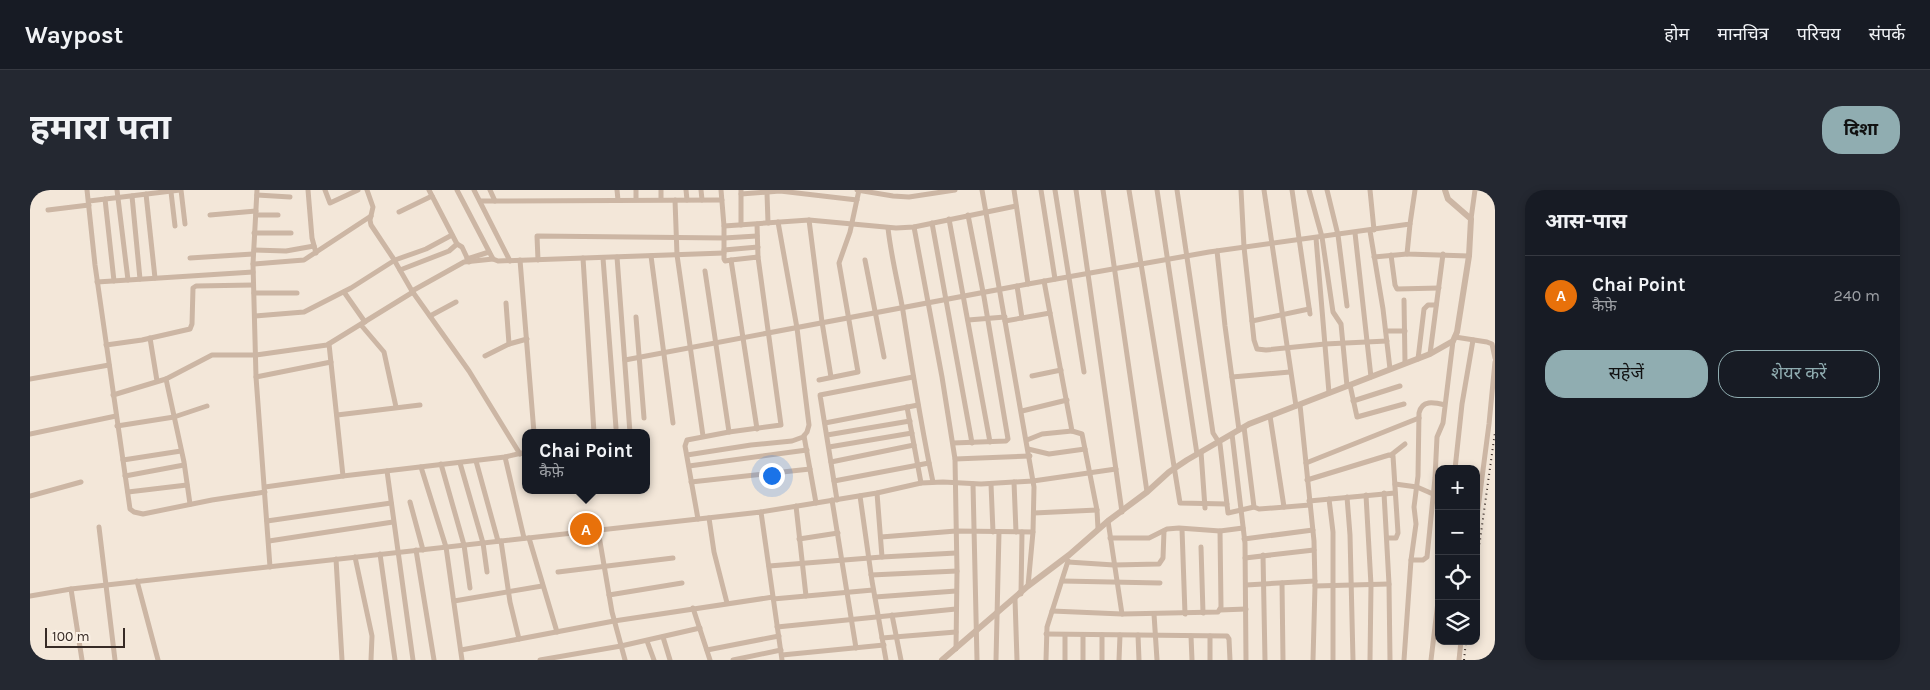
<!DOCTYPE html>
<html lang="hi">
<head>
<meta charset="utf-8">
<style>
	body { margin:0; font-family:Karla,"Noto Sans Devanagari",sans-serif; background:#242831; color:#f1f3f6 }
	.controls { position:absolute; right:15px; bottom:15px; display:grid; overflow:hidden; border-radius:10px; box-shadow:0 2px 8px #0003 }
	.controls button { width:45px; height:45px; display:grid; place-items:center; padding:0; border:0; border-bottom:1px solid #363941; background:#171b24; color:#f1f3f6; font:25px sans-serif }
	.scale { position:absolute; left:15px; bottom:12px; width:80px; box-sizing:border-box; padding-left:5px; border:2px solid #372b26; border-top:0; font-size:14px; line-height:18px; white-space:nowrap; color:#372b26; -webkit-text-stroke:4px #fbf1e6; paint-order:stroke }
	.you { position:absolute; left:741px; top:285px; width:18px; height:18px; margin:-12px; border:4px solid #fff; border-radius:50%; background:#1a73e8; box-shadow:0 0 0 8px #1a73e833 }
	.badge { display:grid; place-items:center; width:32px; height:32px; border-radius:50%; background:#90adb1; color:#fff; font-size:16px; font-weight:700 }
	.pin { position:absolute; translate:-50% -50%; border:2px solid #fff; box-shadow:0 1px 5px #0006 }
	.popup { position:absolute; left:492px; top:239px; width:128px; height:65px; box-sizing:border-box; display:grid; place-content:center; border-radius:10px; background:#171b24; filter:drop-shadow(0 1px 4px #0005); font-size:16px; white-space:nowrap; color:#9ea1a6 }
	.popup b { font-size:19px; color:#f1f3f6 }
	.popup::after { content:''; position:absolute; left:50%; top:100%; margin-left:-10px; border:10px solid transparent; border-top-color:#171b24 }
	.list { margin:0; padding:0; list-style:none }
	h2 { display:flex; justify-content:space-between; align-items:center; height:65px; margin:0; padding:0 20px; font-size:21px }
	h2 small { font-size:16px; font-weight:400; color:#9ea1a6 }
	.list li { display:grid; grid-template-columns:32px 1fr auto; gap:15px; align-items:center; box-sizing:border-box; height:80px; padding:0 20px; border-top:1px solid #363941 }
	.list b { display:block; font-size:19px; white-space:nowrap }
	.list p { margin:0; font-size:16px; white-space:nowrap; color:#9ea1a6 }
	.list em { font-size:16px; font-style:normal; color:#9ea1a6 }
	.actions { display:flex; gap:10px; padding:15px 20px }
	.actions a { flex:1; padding:11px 0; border:1px solid #90adb1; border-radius:20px; text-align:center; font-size:18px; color:#90adb1 }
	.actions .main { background:#90adb1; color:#111 }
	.icon { flex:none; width:28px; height:28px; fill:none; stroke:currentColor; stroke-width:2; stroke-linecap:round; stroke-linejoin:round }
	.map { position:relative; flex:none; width:1465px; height:470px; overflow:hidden; border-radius:20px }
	header { display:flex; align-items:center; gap:30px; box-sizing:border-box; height:70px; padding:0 25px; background:#171b24; border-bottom:1px solid #363941 }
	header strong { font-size:24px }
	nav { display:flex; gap:28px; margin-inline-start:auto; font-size:18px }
	.intro { display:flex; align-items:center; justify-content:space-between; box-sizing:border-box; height:120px; padding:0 30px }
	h1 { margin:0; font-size:35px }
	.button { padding:12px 22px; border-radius:20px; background:#90adb1; color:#111; font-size:18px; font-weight:700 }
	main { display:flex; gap:30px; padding:0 30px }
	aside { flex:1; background:#171b24; border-radius:20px; box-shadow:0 2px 8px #0003 }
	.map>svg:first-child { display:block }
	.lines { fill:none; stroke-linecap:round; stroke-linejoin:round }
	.minor { stroke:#ccb6a4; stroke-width:5 }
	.tertiary { stroke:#ccb6a4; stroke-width:6 }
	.rail { stroke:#372b26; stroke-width:2; stroke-dasharray:1 4; stroke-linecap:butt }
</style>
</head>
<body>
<header>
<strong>Waypost</strong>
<nav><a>होम</a><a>मानचित्र</a><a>परिचय</a><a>संपर्क</a></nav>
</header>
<div class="intro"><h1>हमारा पता</h1><a class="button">दिशा</a></div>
<main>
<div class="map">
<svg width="1465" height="470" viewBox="0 0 1465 470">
	<rect width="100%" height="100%" fill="#f3e7d9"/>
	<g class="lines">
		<!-- minor -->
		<g class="minor">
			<path d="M57,0L65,75L100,319L104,322L113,324L182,310L235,302"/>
			<path d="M87,0L98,90"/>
			<path d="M151,0L155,34"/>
			<path d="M227,0L223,74L226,187L240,377"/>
			<path d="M278,0L282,48L286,63"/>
			<path d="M295,0L300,13L328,0"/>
			<path d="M337,0L343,17L340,30L341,35L363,68L382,101L439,181L490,264"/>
			<path d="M427,0L463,69L468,71L694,63"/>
			<path d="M444,0L480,71"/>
			<path d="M460,0L465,11"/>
			<path d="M587,0L588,10"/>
			<path d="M606,0V9"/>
			<path d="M656,0L657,10"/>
			<path d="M671,0L672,10"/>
			<path d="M691,0L694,36V69L695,71L701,70L727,239"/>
			<path d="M711,0V35"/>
			<path d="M827,0L863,6L879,7L925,0"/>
			<path d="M952,0L1004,297L1003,342L998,396"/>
			<path d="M984,0L998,94"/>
			<path d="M1011,0L1025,89"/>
			<path d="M1025,0L1054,182"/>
			<path d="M1046,0L1092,322"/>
			<path d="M1073,0L1117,302"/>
			<path d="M1099,0L1150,313L1197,314"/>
			<path d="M1127,0L1167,264"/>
			<path d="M1147,0L1183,243L1190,254L1198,323L1224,317"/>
			<path d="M1211,0L1214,57L1224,150L1227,159L1236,160L1295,154L1357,151"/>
			<path d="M1234,0L1266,216"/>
			<path d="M1262,0L1280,124"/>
			<path d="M1279,0L1292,47L1303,122L1311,134L1317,196"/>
			<path d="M1297,0L1308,45L1317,116"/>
			<path d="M1340,0L1344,40"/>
			<path d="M141,2L145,36"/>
			<path d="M737,3L738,33"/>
			<path d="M116,4L125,88"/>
			<path d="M711,4L750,1L827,10"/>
			<path d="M227,5L260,7"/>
			<path d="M102,6L110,89"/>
			<path d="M75,9L84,91"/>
			<path d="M631,9V0"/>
			<path d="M645,10L647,65L673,246"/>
			<path d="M59,11L150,0"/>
			<path d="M450,11L692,10"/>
			<path d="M18,20L59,15"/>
			<path d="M369,22L402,6"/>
			<path d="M180,25L226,21"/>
			<path d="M226,25H248"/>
			<path d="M919,29L960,252"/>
			<path d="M1441,29L1445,0"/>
			<path d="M779,30L792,132L801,187"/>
			<path d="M902,33L942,253"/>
			<path d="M727,34L728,67"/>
			<path d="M1380,34L1377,64L1439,66"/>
			<path d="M694,36L779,30L866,38L884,37L986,16"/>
			<path d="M884,37L912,187L925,269L927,381L926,459"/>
			<path d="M858,38C861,66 868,93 873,121C882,178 891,236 903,292"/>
			<path d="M1340,41L1353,119L1360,179"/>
			<path d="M224,43H261"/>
			<path d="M1325,43L1341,187"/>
			<path d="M1286,48L1299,203"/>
			<path d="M427,54L432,57L439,72"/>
			<path d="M224,60L256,61L284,56"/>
			<path d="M694,60L728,57"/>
			<path d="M1187,61L1195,136L1209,240"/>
			<path d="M1361,65L1365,95L1367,99L1409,98"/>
			<path d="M621,66L643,233"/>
			<path d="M587,67L600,243"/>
			<path d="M1344,67L1377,64"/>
			<path d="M160,68L223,64"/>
			<path d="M553,68L564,243"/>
			<path d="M573,68L586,238"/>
			<path d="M437,69L459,62"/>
			<path d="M490,70L504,243"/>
			<path d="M508,70L507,46L694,48L727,46"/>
			<path d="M835,70L854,167"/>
			<path d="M223,74L274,70L341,26"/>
			<path d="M370,80L419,61L427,54L399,0"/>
			<path d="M675,81L699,242"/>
			<path d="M1014,91L1042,241L1052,244L1067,320L1068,339"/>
			<path d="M67,92L223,82"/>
			<path d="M987,96L992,128"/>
			<path d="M382,101L434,72L463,69"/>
			<path d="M314,102L335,132"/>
			<path d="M224,103H267"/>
			<path d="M1374,110L1375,173"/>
			<path d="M476,113L479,154"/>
			<path d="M225,126L274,122L321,98L365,70L396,59L422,45"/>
			<path d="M400,126L426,112"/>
			<path d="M606,127L614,228"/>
			<path d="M938,130L975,127"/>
			<path d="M975,131L1020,123"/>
			<path d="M1222,131L1279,119"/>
			<path d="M331,135L354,162L366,217"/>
			<path d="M1356,141H1375"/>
			<path d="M1425,147L1457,152L1462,154L1465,168"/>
			<path d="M120,148L127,191"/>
			<path d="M299,154L313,286"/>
			<path d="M76,155L112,150L160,139L162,134L163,98L166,96L223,95"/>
			<path d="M1400,164L1413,64"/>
			<path d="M455,166L479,154L497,149"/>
			<path d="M1388,169L1394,119L1398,115H1406"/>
			<path d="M595,170L998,94L1179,62L1380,34L1385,0"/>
			<path d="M1002,186L1031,180"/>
			<path d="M226,187L301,172"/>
			<path d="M1202,187L1260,182"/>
			<path d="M0,189L79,175"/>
			<path d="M136,189L154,272L160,314"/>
			<path d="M789,190L828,182L809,73L820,42L829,0"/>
			<path d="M1320,195L1327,227L1374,214"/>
			<path d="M83,205L136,189L182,165H226L297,155L383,102"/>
			<path d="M1323,211L1370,196"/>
			<path d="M1270,215L1284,351L1285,396L1283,470"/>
			<path d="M1415,215C1403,212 1392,210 1389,223L1388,286L1384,317L1386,334L1381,370H1393L1397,367L1405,288L1407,247L1413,233L1423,151"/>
			<path d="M877,217L891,293"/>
			<path d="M992,221L1037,210"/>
			<path d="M307,225L390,215"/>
			<path d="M1240,226L1254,317"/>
			<path d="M795,233L888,215"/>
			<path d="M87,236L144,227L177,216"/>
			<path d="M1214,237L1224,317L1229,319L1280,315"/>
			<path d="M0,244L86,226"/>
			<path d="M1202,244L1215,353L1216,470"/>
			<path d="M797,245L880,231"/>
			<path d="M774,246L786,313"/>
			<path d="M997,250L1012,244L1042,241"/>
			<path d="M923,253L976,251L978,249L954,107L938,25"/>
			<path d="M799,257L882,243"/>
			<path d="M998,259L1019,264L1055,259"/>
			<path d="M1171,262L1175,318"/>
			<path d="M657,265L721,255L762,251L773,247L777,242L779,235L767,138L748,32"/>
			<path d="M1361,265L1375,254"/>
			<path d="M475,267L494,348"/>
			<path d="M925,269L1000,266"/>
			<path d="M93,270L151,261"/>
			<path d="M446,271L468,351"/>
			<path d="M801,272L884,255"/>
			<path d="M430,273L453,353L457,382"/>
			<path d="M1276,273L1389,228"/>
			<path d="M411,274L434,355L440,398"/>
			<path d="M659,276L777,260"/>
			<path d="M391,277L416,357L432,470"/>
			<path d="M1425,279L1432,214L1443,150"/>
			<path d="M357,281L383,470"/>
			<path d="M95,286L154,275"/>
			<path d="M1277,290L1359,265L1363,266L1368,343L1366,348H1357"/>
			<path d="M804,291L899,273"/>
			<path d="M661,292L780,279"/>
			<path d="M984,292L986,342"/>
			<path d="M943,294L947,470"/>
			<path d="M961,294L963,342"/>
			<path d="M1365,294L1387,297L1403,304"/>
			<path d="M235,297L313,286L475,267L496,262"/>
			<path d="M98,302L157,295"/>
			<path d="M847,303L852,367"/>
			<path d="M1354,303L1359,394L1360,470"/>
			<path d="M1336,305L1341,395L1340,470"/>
			<path d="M0,306L51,292"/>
			<path d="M830,306L842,391L856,470"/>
			<path d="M1317,307L1320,345L1323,470"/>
			<path d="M1299,309L1303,342V470"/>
			<path d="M802,310L826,458"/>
			<path d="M807,310L790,205L883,187"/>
			<path d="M1279,311L1365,303"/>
			<path d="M380,312L393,360"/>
			<path d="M766,316L776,406"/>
			<path d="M731,322L847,303L891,293L913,292L951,294L1003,291L1086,279"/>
			<path d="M1004,323L1067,320"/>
			<path d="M679,328L684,362L697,413"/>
			<path d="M668,329L655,256L657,250L699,242L751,235L728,67L701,70"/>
			<path d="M237,331L361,313"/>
			<path d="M1078,331L1092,424"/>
			<path d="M1446,334L1459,234L1465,172"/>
			<path d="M69,337L85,470"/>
			<path d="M1152,339L1155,424"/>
			<path d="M568,340L582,422L595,470"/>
			<path d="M851,347L926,341L1003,342"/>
			<path d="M499,348L527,442"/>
			<path d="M1080,348H1119L1137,339L1149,338L1190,341L1213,338"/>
			<path d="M769,349L808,343"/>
			<path d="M1214,349L1283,340"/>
			<path d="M239,351L363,332"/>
			<path d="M471,351L480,412L489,449"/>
			<path d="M1171,357L1173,423"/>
			<path d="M386,360L404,470"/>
			<path d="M350,364L365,470"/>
			<path d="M1233,365L1235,470"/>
			<path d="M325,367L342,446L341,470"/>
			<path d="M1215,368L1284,360"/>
			<path d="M306,369L312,470"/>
			<path d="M1038,372L1084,375L1129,374L1133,368L1134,341"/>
			<path d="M739,376L852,367L926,363"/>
			<path d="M528,382L643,368"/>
			<path d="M841,385L927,381"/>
			<path d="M107,391L128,470"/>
			<path d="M1032,391L1130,393"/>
			<path d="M1252,393L1253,470"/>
			<path d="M1216,395L1285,391"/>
			<path d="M1285,396L1359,394"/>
			<path d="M41,399L52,470"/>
			<path d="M991,404L992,342"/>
			<path d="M579,405L652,393"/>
			<path d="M0,406L41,399L731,322L752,470"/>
			<path d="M845,407L926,401"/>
			<path d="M743,409L843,400"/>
			<path d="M985,409L987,470"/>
			<path d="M424,411L512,396"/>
			<path d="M663,418L680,470"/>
			<path d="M1190,420L1216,419"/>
			<path d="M1022,421L1092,424L1188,422L1191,417L1190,341"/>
			<path d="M1124,424L1127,470"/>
			<path d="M862,425L871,470"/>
			<path d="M747,437L926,419"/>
			<path d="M1016,444L1108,445L1109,470"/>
			<path d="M1108,445L1197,446L1199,449L1200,470"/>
			<path d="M1161,446L1162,470"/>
			<path d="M1180,446V470"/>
			<path d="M633,447L640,470"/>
			<path d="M852,448L926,442"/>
			<path d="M617,451L624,470"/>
			<path d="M431,460L584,431L743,407"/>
			<path d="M677,460L749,446"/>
			<path d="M752,465L854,455"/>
			<path d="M510,470L591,456L670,438"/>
			<path d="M703,470L751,460"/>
			<path d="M966,470L969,342"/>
			<path d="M1016,470L1017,437L1038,371"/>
			<path d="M1035,470V445"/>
			<path d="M1053,470V445"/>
			<path d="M1072,470V445"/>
			<path d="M1089,470L1090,445"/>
			<path d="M1374,470L1381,370"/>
			<path d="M1401,470L1409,403"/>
			<path d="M1429,470L1431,451"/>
		</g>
		<!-- tertiary -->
		<path class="tertiary" d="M912,470L998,396L1039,365L1078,331L1117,302L1139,282L1157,270L1219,234L1400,164L1423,151L1427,142L1439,66L1441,29L1418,9L1415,0"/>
		<!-- rail -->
		<g class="rail">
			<path d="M1446,379L1465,242"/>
			<path d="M1434,470L1436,451"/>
		</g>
	</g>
</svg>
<div class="controls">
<button>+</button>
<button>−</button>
<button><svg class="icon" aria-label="locate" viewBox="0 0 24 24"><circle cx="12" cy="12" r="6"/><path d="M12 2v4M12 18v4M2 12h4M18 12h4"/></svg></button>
<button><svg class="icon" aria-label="layers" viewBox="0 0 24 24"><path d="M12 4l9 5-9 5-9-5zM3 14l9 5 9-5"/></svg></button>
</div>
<div class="scale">100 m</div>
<div class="you"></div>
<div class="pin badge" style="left:556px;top:339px;background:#e8710a">A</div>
<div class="popup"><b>Chai Point</b>कैफ़े</div>
</div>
<aside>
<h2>आस-पास<small></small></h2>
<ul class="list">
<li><span class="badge" style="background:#e8710a">A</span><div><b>Chai Point</b><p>कैफ़े</p></div><em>240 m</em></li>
</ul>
<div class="actions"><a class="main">सहेजें</a><a>शेयर करें</a></div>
</aside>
</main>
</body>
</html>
